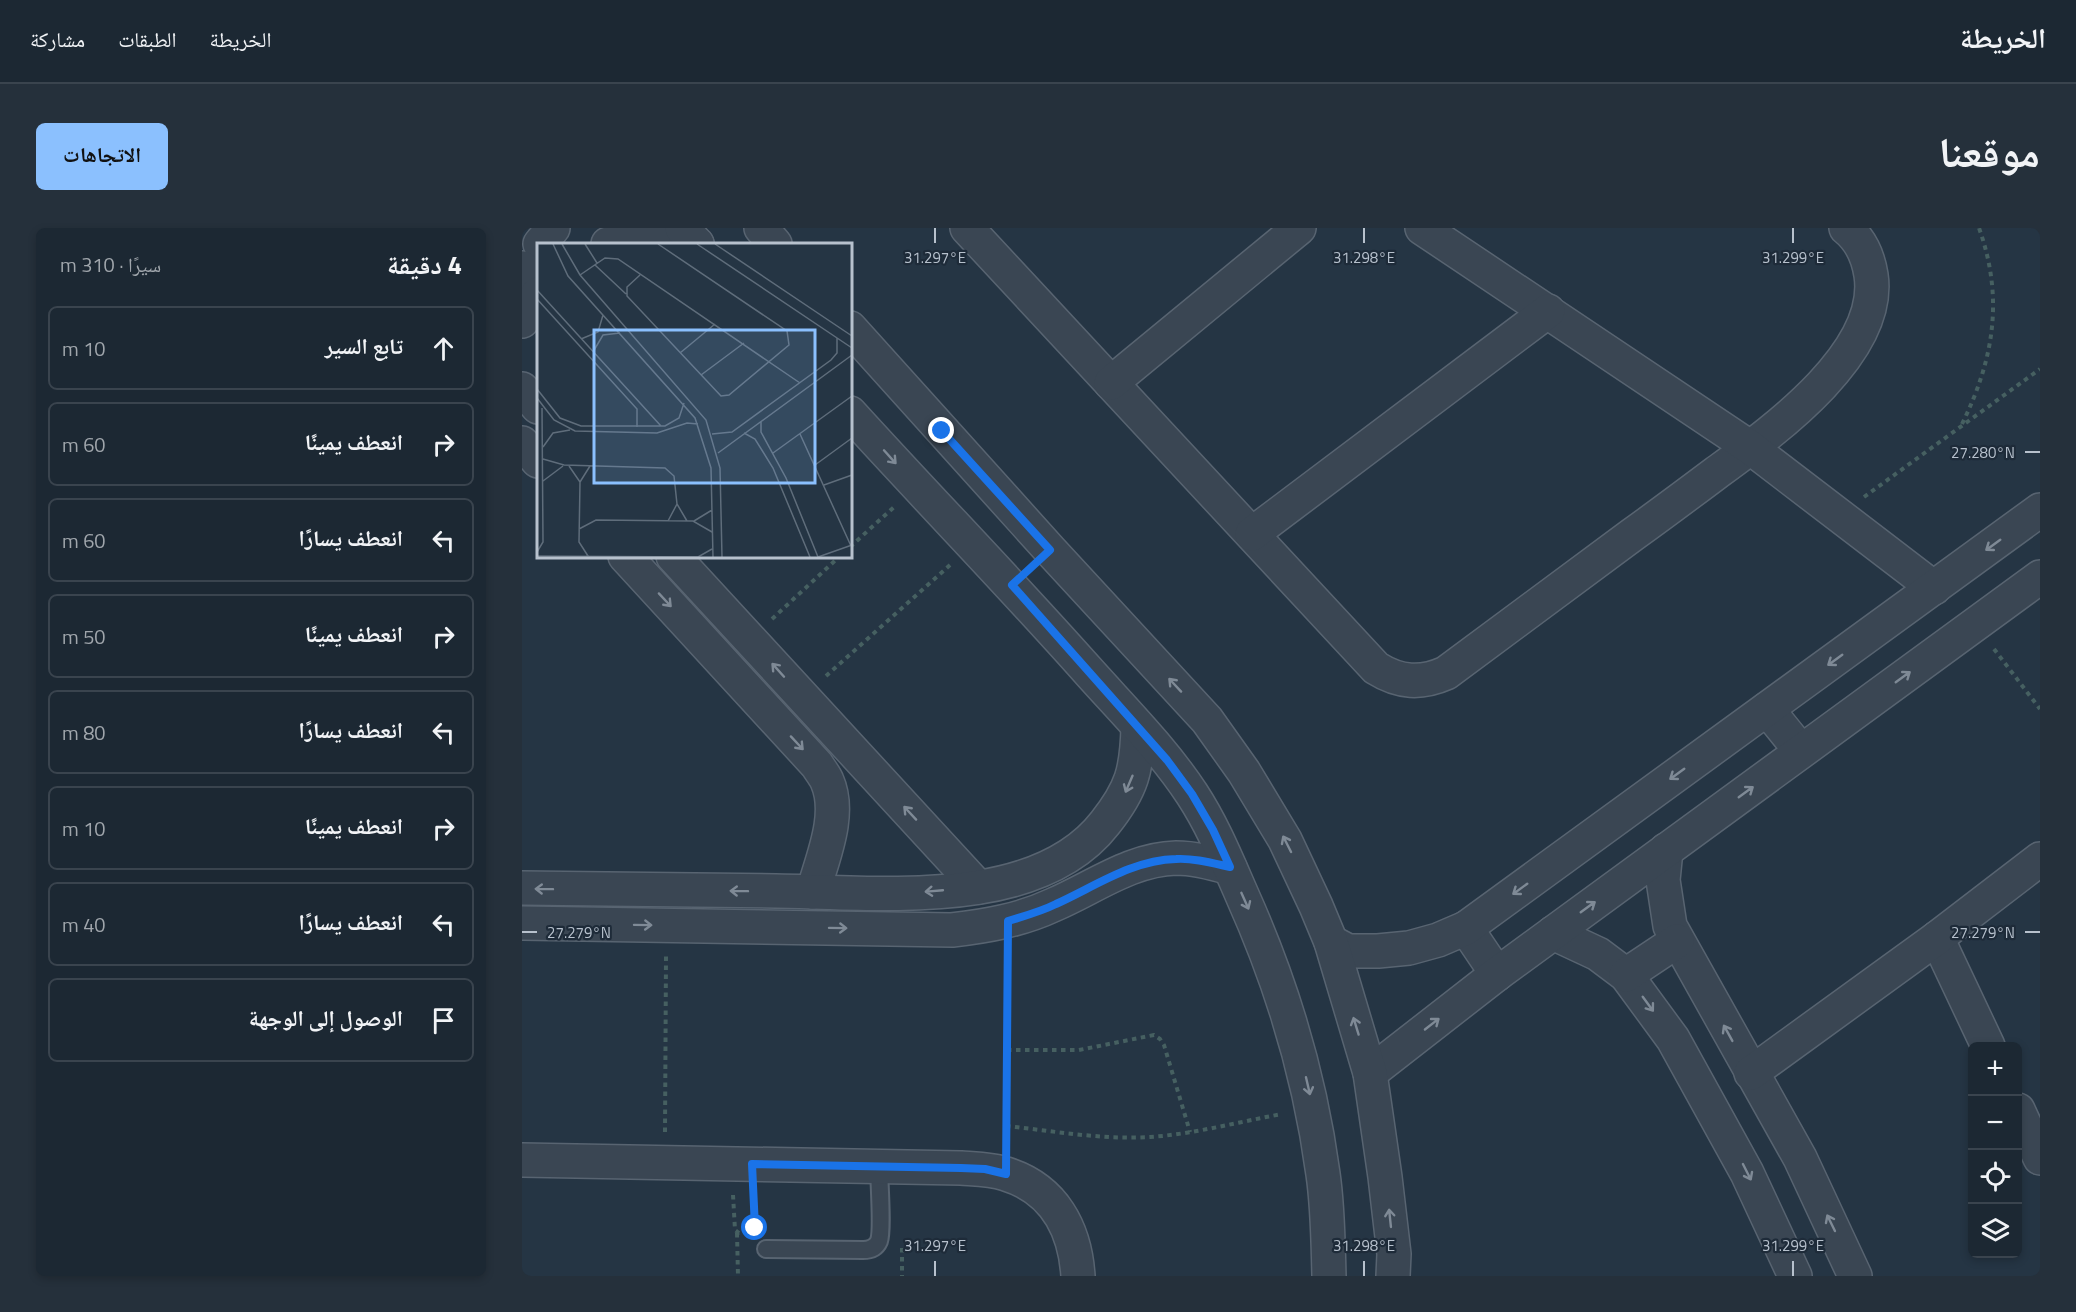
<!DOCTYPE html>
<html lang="ar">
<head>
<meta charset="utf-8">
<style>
	body { margin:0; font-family:"Titillium Web","Noto Naskh Arabic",sans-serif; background:#25303b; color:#f1f3f6; direction:rtl }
	.controls { position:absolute; right:18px; bottom:18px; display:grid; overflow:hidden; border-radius:9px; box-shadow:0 3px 9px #0003 }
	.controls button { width:54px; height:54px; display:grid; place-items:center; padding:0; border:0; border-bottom:2px solid #3a444e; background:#1c2833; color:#f1f3f6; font:30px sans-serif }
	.stop { position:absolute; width:18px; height:18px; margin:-14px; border:4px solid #1a73e8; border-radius:50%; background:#fff }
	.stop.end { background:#1a73e8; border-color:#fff; box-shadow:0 2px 6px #0008 }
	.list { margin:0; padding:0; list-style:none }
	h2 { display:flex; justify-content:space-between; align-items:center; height:78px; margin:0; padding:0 24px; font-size:26px }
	h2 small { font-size:20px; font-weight:400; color:#a0a6ac }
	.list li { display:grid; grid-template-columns:39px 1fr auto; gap:18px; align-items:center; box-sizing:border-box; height:84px; margin:0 12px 12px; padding:0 12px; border:2px solid #3a444e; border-radius:9px }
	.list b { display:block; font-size:22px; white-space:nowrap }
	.list em { font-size:20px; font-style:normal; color:#a0a6ac }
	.icon { flex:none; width:33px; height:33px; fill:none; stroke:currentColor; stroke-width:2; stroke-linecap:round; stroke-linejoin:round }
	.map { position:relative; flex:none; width:1518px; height:1048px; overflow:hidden; direction:ltr; border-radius:9px }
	header { display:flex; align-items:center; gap:36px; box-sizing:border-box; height:84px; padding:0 30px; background:#1c2833; border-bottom:2px solid #3a444e }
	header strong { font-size:28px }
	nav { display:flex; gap:33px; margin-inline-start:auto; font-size:21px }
	.intro { display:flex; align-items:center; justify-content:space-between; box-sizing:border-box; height:144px; padding:0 36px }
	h1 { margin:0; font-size:42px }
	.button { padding:15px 27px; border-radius:9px; background:#8bc0fe; color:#111; font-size:21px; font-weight:700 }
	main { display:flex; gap:36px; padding:0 36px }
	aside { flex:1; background:#1c2833; border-radius:9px; box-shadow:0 3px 9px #0003 }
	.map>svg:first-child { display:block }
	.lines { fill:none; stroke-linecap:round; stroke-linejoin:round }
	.service-casing { stroke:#586471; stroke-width:20 }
	.minor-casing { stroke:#586471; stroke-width:36 }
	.tertiary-casing { stroke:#586471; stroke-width:36 }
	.path { stroke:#466061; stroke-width:4; stroke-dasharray:4.5 4.5; stroke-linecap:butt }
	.service { stroke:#3a4653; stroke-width:16 }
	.minor { stroke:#3a4653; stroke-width:33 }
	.tertiary { stroke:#3a4653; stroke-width:33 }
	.oneway { stroke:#7f8a96 }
	.route { stroke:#1a73e8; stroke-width:8 }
	.ticks { fill:none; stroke:#b7c1cd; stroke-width:2 }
	.inset-road { fill:none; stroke:#5f6d7b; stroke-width:1.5 }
	.view { fill:#8bc0fe; fill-opacity:0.15; stroke:#8bc0fe; stroke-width:3 }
	.inset-edge { fill:none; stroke:#b7c1cd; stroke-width:3 }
	.ticks-label { font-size:15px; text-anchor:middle; fill:#b7c1cd; stroke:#1e2b39; stroke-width:4.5; stroke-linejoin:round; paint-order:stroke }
</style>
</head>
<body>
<header>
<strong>الخريطة</strong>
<nav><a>الخريطة</a><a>الطبقات</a><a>مشاركة</a></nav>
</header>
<div class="intro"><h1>موقعنا</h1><a class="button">الاتجاهات</a></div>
<main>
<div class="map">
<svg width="1518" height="1048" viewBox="0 0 1518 1048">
	<rect width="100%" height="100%" fill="#253544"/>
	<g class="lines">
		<!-- service casing -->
		<g class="service-casing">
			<path id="service" d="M244,1021L341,1022C348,1022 354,1020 357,1013C361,1002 357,953 357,938"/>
		</g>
		<!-- minor casing -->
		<g class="minor-casing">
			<g id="minor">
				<path d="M445,0L854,440C878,455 899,456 924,445C986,399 1048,353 1110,307C1138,287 1166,266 1194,245C1250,204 1361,125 1349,47C1346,28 1339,12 1324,0"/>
				<path d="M900,0L1229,220L1412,360"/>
				<path d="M18,16L31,0"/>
				<path d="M86,16C117,8 144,9 175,16"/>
				<path d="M0,40L16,59"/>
				<path d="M0,93L16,66"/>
				<path d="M589,155L777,0"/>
				<path d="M0,161L16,179"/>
				<path d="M0,215L16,233"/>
				<path d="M730,306L1026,83"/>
				<path d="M103,328L295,537C298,542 303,548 305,553C320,587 300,631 291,664"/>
				<path d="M151,328L456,659"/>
				<path d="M1245,481L1279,523"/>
				<path d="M1144,622L1141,652L1148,698L1278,930L1333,1048"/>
				<path d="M0,660C85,661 169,662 254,663C354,664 514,684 583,595C610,561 615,542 616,499"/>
				<path d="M0,695L430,702C465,698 499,692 531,677C571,660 609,631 654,630C673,630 691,635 708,640"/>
				<path d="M944,700L975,746"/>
				<path d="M1031,705L1076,726L1104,747L1151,811L1225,945L1273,1048"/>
				<path d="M1415,710L1466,818"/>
				<path d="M809,714L826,723H856L887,720L916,712L944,700L1518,282"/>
				<path d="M1104,747L1155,713"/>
				<path d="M848,845L975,746L1518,349"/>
				<path d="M1229,845L1415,710L1518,631"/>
				<path d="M1496,882L1518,930"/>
				<path d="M0,932L439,940C454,941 470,941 484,946C532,961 553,1001 556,1048"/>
			</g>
		</g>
		<!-- tertiary casing -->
		<g class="tertiary-casing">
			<g id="tertiary">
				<path d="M160,0L175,16"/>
				<path d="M239,0L253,16"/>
				<path d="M328,100L528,322L685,492L722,544L763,612L794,678L809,714L848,845L863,949L872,1026L871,1048"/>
				<path d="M328,185C408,273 490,357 568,445C603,484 641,522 670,566C691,598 705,633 720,667C760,756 788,849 801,946C806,980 806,1014 807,1048"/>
			</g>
		</g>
		<!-- path -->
		<g class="path">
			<path d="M1440,196C1472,131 1482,70 1457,0"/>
			<path d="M1342,269L1518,141"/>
			<path d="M328,319L372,279"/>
			<path d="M250,391L318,328"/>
			<path d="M1472,421L1518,481"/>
			<path d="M304,448L428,337"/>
			<path d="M485,822H557L632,807L638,811L642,817L668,904"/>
			<path d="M484,898C532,903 580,912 628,909C672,906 716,894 760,886"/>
			<path d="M143,904L144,728"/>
			<path d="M484,915L486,724"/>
			<path d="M211,967L213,1002L217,1005H229L233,1000L231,966"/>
			<path d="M215,1005L216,1048"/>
			<path d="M380,1020V1048"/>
		</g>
		<!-- service -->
		<use href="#service" class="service"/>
		<!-- minor -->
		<use href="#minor" class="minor"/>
		<!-- tertiary -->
		<use href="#tertiary" class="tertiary"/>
	</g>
	<!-- one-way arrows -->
	<defs><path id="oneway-shaft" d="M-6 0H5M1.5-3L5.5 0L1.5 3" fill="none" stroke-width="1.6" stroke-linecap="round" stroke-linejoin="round" transform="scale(1.5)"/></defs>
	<g class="oneway">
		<use href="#oneway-shaft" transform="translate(368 229) rotate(48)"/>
		<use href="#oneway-shaft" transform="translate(1471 317) rotate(144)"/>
		<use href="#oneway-shaft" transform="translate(143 372) rotate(47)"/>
		<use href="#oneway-shaft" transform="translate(1313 432) rotate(144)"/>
		<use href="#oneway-shaft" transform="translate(256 442) rotate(-132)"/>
		<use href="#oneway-shaft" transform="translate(1381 449) rotate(-36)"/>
		<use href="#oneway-shaft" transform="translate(653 457) rotate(-133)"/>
		<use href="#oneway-shaft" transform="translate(275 515) rotate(47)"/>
		<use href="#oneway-shaft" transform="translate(1155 546) rotate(144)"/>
		<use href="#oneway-shaft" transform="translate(607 556) rotate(113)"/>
		<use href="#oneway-shaft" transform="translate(1224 564) rotate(-36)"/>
		<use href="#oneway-shaft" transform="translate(388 585) rotate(-133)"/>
		<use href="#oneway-shaft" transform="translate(765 616) rotate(-117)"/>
		<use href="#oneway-shaft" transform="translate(22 661) rotate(-179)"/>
		<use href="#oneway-shaft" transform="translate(998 661) rotate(144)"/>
		<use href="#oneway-shaft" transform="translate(217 663) rotate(-179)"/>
		<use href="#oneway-shaft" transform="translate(412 663) rotate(175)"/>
		<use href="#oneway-shaft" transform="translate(723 673) rotate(66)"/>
		<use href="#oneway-shaft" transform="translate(1066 679) rotate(-36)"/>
		<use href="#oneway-shaft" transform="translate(121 697) rotate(1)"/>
		<use href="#oneway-shaft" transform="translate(316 700) rotate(1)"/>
		<use href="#oneway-shaft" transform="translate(1126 776) rotate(54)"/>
		<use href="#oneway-shaft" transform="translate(910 796) rotate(-38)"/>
		<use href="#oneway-shaft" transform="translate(834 798) rotate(-107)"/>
		<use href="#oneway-shaft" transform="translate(1206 805) rotate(-119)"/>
		<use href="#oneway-shaft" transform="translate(786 858) rotate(77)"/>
		<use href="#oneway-shaft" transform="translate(1225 944) rotate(63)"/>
		<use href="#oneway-shaft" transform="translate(868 990) rotate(-96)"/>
		<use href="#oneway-shaft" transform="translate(1309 995) rotate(-116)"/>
	</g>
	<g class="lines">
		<!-- route -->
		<path class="route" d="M233,1000L230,936L439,940L463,941L484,946L486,693C502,688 518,684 534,676C572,659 610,632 654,631C672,630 690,635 708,639L691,602L670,566L645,532L490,357L528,322L420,203"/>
	</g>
	<!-- ticks -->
	<path class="ticks" d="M413,0V15M842,0V15M1271,0V15M1503,224H1518M0,704H15M1503,704H1518M413,1033V1048M842,1033V1048M1271,1033V1048"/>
	<!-- overview -->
	<g transform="translate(15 15)">
		<rect width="315" height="315" fill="#253544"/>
		<path class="inset-road" d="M16,1L31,33L158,175L174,225L176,314M25,1L43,32L169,177L183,225L185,314M48,1L60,20M160,1L315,105M178,1L315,93M58,22L89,51M43,32L68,15L81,16L263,140M103,32L90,44V53L184,153L192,152L252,102L250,88L121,1M0,47L124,183M0,56L100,166V184M44,96L61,89L66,72M56,109L66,92L83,90M143,110L178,81M164,132L207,100M0,146L23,175L44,183H128L142,175L147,160M0,155L17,177L38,188L120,190L150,180L161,181M224,178V189L249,235L281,314M207,190L218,196L236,225L273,314M175,191L195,189L294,117L300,110V95M263,191L314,303M6,204L16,190L33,187M181,210L315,112M236,210L315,153M6,216L27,222L128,225L137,233L140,261L150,278M278,222L315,195M32,223L43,239L42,299L51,313M6,238L26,223M43,239L53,223M287,242L315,232M131,278L140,261M157,278L175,267M42,286L59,277L156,278L175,289M0,309L6,299L5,165M0,313L161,314L175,306M281,314L315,302"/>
		<path class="view" d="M57,87H278V240H57Z"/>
		<rect width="315" height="315" class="inset-edge"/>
	</g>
	<g class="ticks-label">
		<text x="413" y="35">31.297°E</text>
		<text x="842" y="35">31.298°E</text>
		<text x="1271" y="35">31.299°E</text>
		<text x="1461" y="230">27.280°N</text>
		<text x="57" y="710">27.279°N</text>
		<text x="1461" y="710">27.279°N</text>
		<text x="413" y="1023">31.297°E</text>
		<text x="842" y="1023">31.298°E</text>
		<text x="1271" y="1023">31.299°E</text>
	</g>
</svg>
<div class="controls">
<button>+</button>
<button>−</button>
<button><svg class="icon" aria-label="locate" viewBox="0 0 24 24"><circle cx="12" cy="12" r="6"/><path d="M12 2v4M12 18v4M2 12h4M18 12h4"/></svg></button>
<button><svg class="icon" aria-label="layers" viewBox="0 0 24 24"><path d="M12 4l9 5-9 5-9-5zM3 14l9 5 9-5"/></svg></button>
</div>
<div class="stop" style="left:233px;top:1000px"></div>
<div class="stop end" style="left:420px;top:203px"></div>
</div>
<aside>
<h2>4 دقيقة<small>سيرًا · 310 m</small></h2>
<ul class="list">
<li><svg class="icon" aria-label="ahead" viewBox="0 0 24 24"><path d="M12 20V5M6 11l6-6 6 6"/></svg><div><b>تابع السير</b></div><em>10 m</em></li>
<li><svg class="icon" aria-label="right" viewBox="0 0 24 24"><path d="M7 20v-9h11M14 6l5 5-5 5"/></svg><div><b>انعطف يمينًا</b></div><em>60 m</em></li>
<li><svg class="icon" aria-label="left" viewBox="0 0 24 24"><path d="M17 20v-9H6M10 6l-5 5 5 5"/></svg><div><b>انعطف يسارًا</b></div><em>60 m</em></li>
<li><svg class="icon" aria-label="right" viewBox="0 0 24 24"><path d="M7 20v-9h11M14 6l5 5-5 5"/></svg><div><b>انعطف يمينًا</b></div><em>50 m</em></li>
<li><svg class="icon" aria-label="left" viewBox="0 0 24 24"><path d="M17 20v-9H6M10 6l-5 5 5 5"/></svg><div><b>انعطف يسارًا</b></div><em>80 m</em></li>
<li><svg class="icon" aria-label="right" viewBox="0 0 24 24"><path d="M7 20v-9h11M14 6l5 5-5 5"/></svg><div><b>انعطف يمينًا</b></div><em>10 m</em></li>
<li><svg class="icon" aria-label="left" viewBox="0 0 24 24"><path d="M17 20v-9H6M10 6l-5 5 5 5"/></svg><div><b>انعطف يسارًا</b></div><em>40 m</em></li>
<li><svg class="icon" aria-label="arrive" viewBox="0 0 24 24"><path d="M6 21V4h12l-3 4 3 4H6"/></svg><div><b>الوصول إلى الوجهة</b></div></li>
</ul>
</aside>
</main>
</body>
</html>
